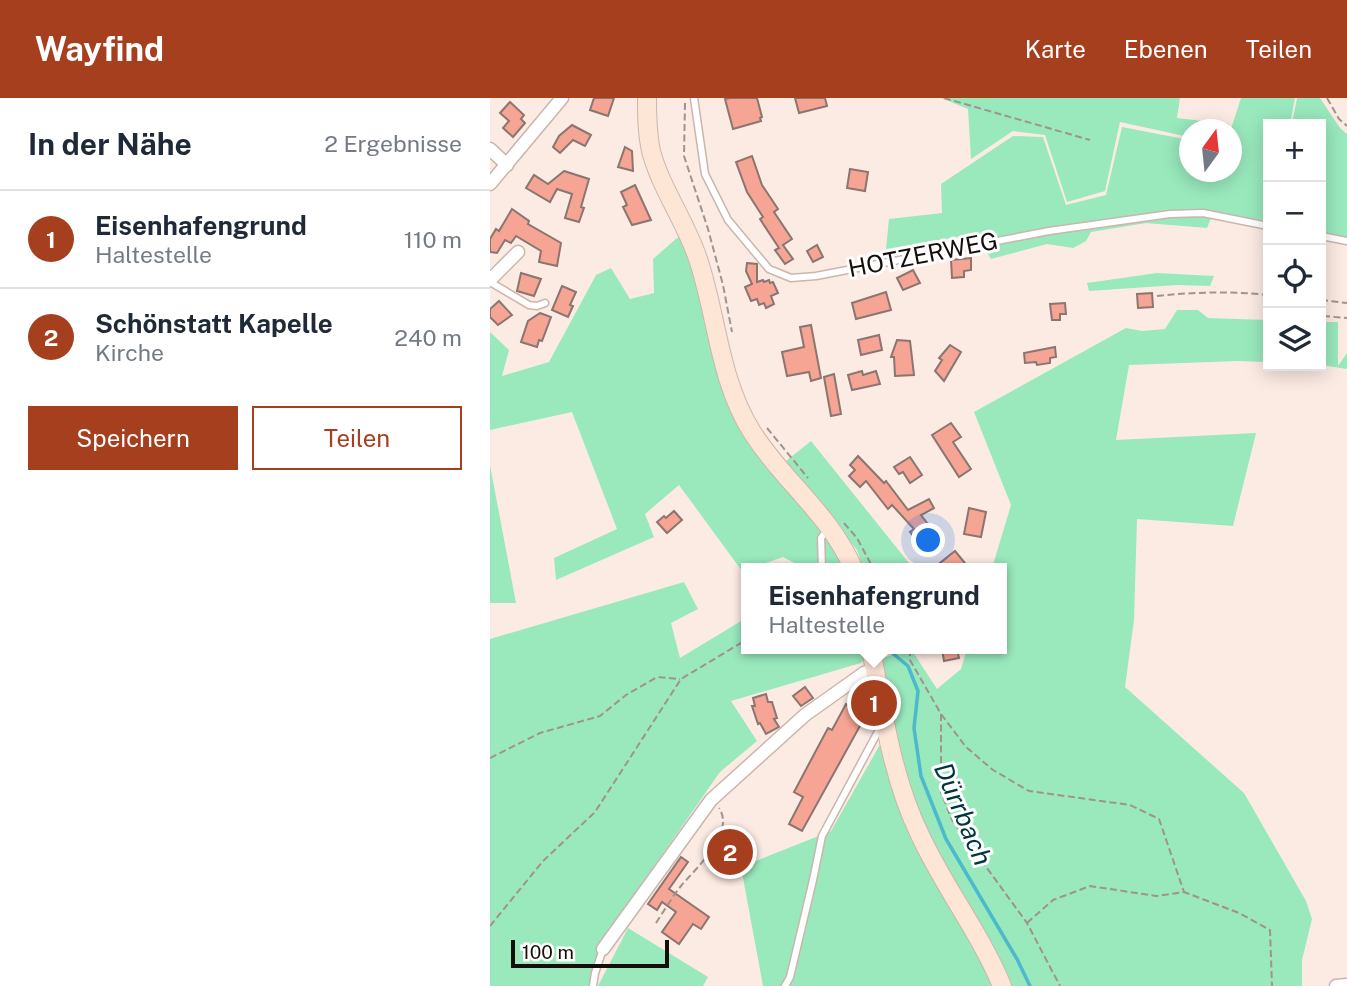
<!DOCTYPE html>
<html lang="de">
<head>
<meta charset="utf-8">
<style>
	body { margin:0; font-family:"Public Sans",sans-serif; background:#f2f2f3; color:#1f2937 }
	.controls { position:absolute; right:21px; top:21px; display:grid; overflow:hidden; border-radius:0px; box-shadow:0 4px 18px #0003 }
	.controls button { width:63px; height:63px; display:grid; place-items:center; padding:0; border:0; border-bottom:2px solid #e0e1e3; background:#fff; color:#1f2937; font:35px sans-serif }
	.compass { position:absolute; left:689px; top:21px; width:63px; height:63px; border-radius:50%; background:#fff; box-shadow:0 4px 18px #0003; rotate:15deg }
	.scale { position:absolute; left:21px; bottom:18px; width:158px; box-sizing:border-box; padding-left:7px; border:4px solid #150e0b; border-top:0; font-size:19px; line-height:24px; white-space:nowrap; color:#150e0b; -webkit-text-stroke:5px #fff; paint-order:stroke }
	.you { position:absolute; left:439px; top:443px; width:24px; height:24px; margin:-18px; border:5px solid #fff; border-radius:50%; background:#1a73e8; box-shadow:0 0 0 10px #1a73e833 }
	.badge { display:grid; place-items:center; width:46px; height:46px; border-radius:50%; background:#a63f1e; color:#fff; font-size:23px; font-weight:700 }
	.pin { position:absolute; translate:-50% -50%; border:4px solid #fff; box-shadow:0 2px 7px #0006 }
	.popup { position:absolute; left:251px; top:465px; width:266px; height:91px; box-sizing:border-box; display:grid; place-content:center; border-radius:0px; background:#fff; filter:drop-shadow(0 2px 5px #0005); font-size:23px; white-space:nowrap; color:#747a83 }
	.popup b { font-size:26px; color:#1f2937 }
	.popup::after { content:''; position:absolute; left:50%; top:100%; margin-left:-14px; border:14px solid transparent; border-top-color:#fff }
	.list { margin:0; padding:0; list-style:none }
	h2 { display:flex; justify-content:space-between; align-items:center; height:91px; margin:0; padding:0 28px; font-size:30px }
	h2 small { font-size:23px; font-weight:400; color:#747a83 }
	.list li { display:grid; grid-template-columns:46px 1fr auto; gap:21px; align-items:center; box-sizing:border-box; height:98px; padding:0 28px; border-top:2px solid #e0e1e3 }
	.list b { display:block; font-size:26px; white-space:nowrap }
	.list p { margin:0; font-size:23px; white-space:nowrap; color:#747a83 }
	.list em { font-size:23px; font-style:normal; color:#747a83 }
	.actions { display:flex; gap:14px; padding:21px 28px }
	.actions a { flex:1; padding:16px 0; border:2px solid #a63f1e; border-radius:0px; text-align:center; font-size:24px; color:#a63f1e }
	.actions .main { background:#a63f1e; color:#fff }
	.icon { flex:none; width:38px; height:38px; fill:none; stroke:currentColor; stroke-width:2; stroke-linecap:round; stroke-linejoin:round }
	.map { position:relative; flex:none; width:857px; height:888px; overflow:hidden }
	header { display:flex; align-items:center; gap:42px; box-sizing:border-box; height:98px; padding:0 35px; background:#a63f1e; color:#fff }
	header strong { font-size:33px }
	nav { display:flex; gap:38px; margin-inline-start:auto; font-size:24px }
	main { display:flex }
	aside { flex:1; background:#fff }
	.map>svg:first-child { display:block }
	.green { fill:#99e9bd }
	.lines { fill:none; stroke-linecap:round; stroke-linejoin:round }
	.stream { stroke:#4cb9cc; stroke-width:3.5 }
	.building { fill:#f6a493; stroke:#8a7570; stroke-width:2 }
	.lane-casing { stroke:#cab6ac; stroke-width:9 }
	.street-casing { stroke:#cab6ac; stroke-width:15 }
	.secondary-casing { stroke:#cab6ac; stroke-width:20 }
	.path { stroke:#a0938d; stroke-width:2; stroke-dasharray:7 3.5; stroke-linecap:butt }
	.lane { stroke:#fff; stroke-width:6 }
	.street { stroke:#fff; stroke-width:12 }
	.secondary { stroke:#fee6d6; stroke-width:18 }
	.labels { text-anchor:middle; stroke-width:6; stroke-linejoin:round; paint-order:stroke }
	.street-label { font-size:24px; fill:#150e0b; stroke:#fff }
	.water-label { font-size:26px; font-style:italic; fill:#00353d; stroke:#fff }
</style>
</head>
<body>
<header>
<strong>Wayfind</strong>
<nav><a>Karte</a><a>Ebenen</a><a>Teilen</a></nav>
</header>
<main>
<aside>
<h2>In der Nähe<small>2 Ergebnisse</small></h2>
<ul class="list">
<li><span class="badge">1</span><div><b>Eisenhafengrund</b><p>Haltestelle</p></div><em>110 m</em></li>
<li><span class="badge">2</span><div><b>Schönstatt Kapelle</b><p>Kirche</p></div><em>240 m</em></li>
</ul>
<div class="actions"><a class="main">Speichern</a><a>Teilen</a></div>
</aside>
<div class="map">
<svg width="857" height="888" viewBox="0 0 857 888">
	<rect width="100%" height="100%" fill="#fcebe3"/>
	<!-- green -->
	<g class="green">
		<path d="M451,0H690L687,20L739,26L737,31L699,32V39L630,24L615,93L577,104L555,37L523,33L481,61L478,11Z"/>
		<path d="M751,0H805L800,26H778V124L724,113L717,130L656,125L601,134L596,143L583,150L557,146L501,161L486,136L396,151L399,121L452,115L451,86L523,38L553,39L576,107L616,97L632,29L699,42V74H741V31Z"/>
		<path d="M807,0H830L850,30L857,36V141L831,135V26H802Z"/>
		<path d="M193,139L240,302L328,422L357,470H314L293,459L252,473L189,387L155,416L164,439L66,482L64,460L127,431L82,314L0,332V234L19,252L12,278L59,264L106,177L121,170L140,201L164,195L163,161L187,140Z"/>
		<path d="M667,175L724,178L720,188L687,187L599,193L597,185Z"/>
		<path d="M687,212H708L718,220L778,222V264L748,263L639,267L626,342L766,335L743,428L647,421L644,522L635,589L754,695L816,803L822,821L812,862V888H273L251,769L341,733L405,620L389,561L421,551L447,591L471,571L477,551H512V470H502L521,407L484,314L636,230L652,233L675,231Z"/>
		<path d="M831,224H848V268L857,255V271L831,267Z"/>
		<path d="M321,343L423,470H373L367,452L296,363Z"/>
		<path d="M0,367L26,505H0Z"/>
		<path d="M194,484L208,511L181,525L190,560L256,520V551H378L379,555L371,565L241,603L267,643L230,674L113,841L101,878V888H0V541Z"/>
		<path d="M138,830L218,879L213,888H108Z"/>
	</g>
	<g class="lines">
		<!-- stream -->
		<path class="stream" d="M401,554L418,568L428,593L424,630L431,678L456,741L527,861L540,888"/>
	</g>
	<!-- building -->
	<g class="building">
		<path d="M104,0H124L118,18L100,12Z"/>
		<path d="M240,0H267L272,19L270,20L271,23L243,31L235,1Z"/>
		<path d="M305,0H335L337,8L309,15Z"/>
		<path d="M20,4L34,17L31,21L35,25L23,39L13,30L19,23L10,15Z"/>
		<path d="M82,27L101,37L95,48L83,42L70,55L63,49L69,38Z"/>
		<path d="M135,49L142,53L143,73L128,69Z"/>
		<path d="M262,58L272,87L288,111L284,114L302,141L293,147L303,161L295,166L285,152L289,150L270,121L273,119L257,94L246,64Z"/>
		<path d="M360,71L378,74L375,93L357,90Z"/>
		<path d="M74,73L99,81L91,109L94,110L89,124L75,120L82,96L67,91L60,104L36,90L44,77L58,86Z"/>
		<path d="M145,87L161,122L142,127L133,109L137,107L131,94Z"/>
		<path d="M22,111L39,123L38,126L71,145L67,168L49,164L51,153L26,138L21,145L15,142L7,155L0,154V141L6,131L9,133Z"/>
		<path d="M327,147L333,159L323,164L317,153Z"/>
		<path d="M481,160V172L474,173V179L462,180L461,162Z"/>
		<path d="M257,165L267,166V184L273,182L274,184L279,182L280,185L283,184L288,195L281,198L284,206L276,210L274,205L269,207L267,201L261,203L255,189L262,186L256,173Z"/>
		<path d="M423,172L430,185L413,192L407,180Z"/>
		<path d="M31,175L51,181L44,198L27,193Z"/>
		<path d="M72,188L86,194L80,207L83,208L78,219L62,212Z"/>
		<path d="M396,194L401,212L366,221L362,205Z"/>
		<path d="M662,195L663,209L648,210L647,196Z"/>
		<path d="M9,203L22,217L8,227L0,219V211Z"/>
		<path d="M575,205L576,216H570V222H562L560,206Z"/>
		<path d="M50,215L61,219L52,243L49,242L47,249L31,244L38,223Z"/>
		<path d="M321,227L331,280L321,283L319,274L297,278L292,254L314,249L310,229Z"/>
		<path d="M389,237L392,252L371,257L368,242Z"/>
		<path d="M407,242L420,243L424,277L405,278L404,259H401Z"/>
		<path d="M460,247L471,254L454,283L445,273L452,262L449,260Z"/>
		<path d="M565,249L566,259L560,260V265L547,267L546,264L535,265L534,255Z"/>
		<path d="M372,273L373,277L386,273L390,286L362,292L358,277Z"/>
		<path d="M344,276L351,316L341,318L334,279Z"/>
		<path d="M461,325L471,339L463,344L481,371L469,379L442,337Z"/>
		<path d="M368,358L394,385L396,383L418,412L439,401L444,410L431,417L451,443L439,453L430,441L427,443L420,434L424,431L402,407L398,411L376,383L370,389L359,378L365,372L360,367Z"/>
		<path d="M420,359L432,377L420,385L413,374L409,376L404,369Z"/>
		<path d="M479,410L496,414L491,439L474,436Z"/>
		<path d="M184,413L192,422L177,435L167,424L174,418L176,420Z"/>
		<path d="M465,453L479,470H454L450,465Z"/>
		<path d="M452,551H467L469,560L454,563Z"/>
		<path d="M315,589L323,600L311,608L303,598Z"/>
		<path d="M276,596L278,604H282L287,620L284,621L289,629L276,636L270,625L268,626L262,608H265L263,600Z"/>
		<path d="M356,606L376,617L312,733L299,726L313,699L304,694L338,630L342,632Z"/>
		<path d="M191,759L198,764L179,791L219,819L211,831L203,826L189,846L172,834L186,814L172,804L167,812L158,806Z"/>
	</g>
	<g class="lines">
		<!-- lane casing -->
		<g class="lane-casing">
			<g id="lane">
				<path d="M204,0L215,76L238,122L279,171L301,180L326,178L559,133L680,116L713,115L778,128"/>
				<path d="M831,138L857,143"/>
				<path d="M0,184L39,207L47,208L55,205"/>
				<path d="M332,470L331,440L337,432"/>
				<path d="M103,888L105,875L113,851"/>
				<path d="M295,888L300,879L323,782L332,738L392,626"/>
			</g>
		</g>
		<!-- street casing -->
		<g class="street-casing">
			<g id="street">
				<path d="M0,51L17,67"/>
				<path d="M0,86L72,0"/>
				<path d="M0,182L28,154"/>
				<path d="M113,851L221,702L315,617L374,575L385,571"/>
				<path d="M846,888L857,887"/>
			</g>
		</g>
		<!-- secondary casing -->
		<g class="secondary-casing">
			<g id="secondary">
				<path d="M157,0C157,18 157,35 161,53C171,91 196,124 208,161C227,217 229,282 262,334C292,382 340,416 363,470"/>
				<path d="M381,551C393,613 402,680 430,737C454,789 490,835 512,888"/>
			</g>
		</g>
		<!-- path -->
		<g class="path">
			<path d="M454,0L600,42"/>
			<path d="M837,0L849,21L857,28"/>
			<path d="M195,5L194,58L218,131L233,187L242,234"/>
			<path d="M667,198C705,194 741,193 778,197"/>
			<path d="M831,202L857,205"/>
			<path d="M833,218L857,220"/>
			<path d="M277,330L318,380"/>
			<path d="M354,425L367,440L383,470"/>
			<path d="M420,551V562L451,616L476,649L503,672L539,693L640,707L669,721L694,794"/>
			<path d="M451,616V694L462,722L537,825L570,888"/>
			<path d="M0,660L50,635L110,618L136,597L167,579L190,581"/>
			<path d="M166,825C174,813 182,799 191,788C205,771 246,735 229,710"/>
			<path d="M537,825L563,802L600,788L666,798L694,794L749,815L780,832L782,888"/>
			<path d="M0,828L53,763L105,714L191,581L256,542"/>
		</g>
		<!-- lane -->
		<use href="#lane" class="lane"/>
		<!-- street -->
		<use href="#street" class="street"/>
		<!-- secondary -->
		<use href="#secondary" class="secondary"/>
	</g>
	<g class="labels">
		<!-- street labels -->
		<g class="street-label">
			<text transform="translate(433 157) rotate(-11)" y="8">HOTZERWEG</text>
		</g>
		<!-- water labels -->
		<g class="water-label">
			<text transform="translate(473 716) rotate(67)" y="9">Dürrbach</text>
		</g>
	</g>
</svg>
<div class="controls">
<button>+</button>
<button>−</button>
<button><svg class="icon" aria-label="locate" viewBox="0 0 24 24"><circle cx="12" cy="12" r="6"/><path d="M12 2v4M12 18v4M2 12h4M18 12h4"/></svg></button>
<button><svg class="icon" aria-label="layers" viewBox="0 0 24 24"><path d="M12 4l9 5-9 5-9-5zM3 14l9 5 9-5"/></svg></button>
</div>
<svg class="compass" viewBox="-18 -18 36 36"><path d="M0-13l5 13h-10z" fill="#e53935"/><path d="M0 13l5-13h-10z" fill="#747a83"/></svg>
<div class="scale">100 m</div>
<div class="you"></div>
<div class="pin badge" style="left:384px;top:605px">1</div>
<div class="popup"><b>Eisenhafengrund</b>Haltestelle</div>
<div class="pin badge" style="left:240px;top:754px">2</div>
</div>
</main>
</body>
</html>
